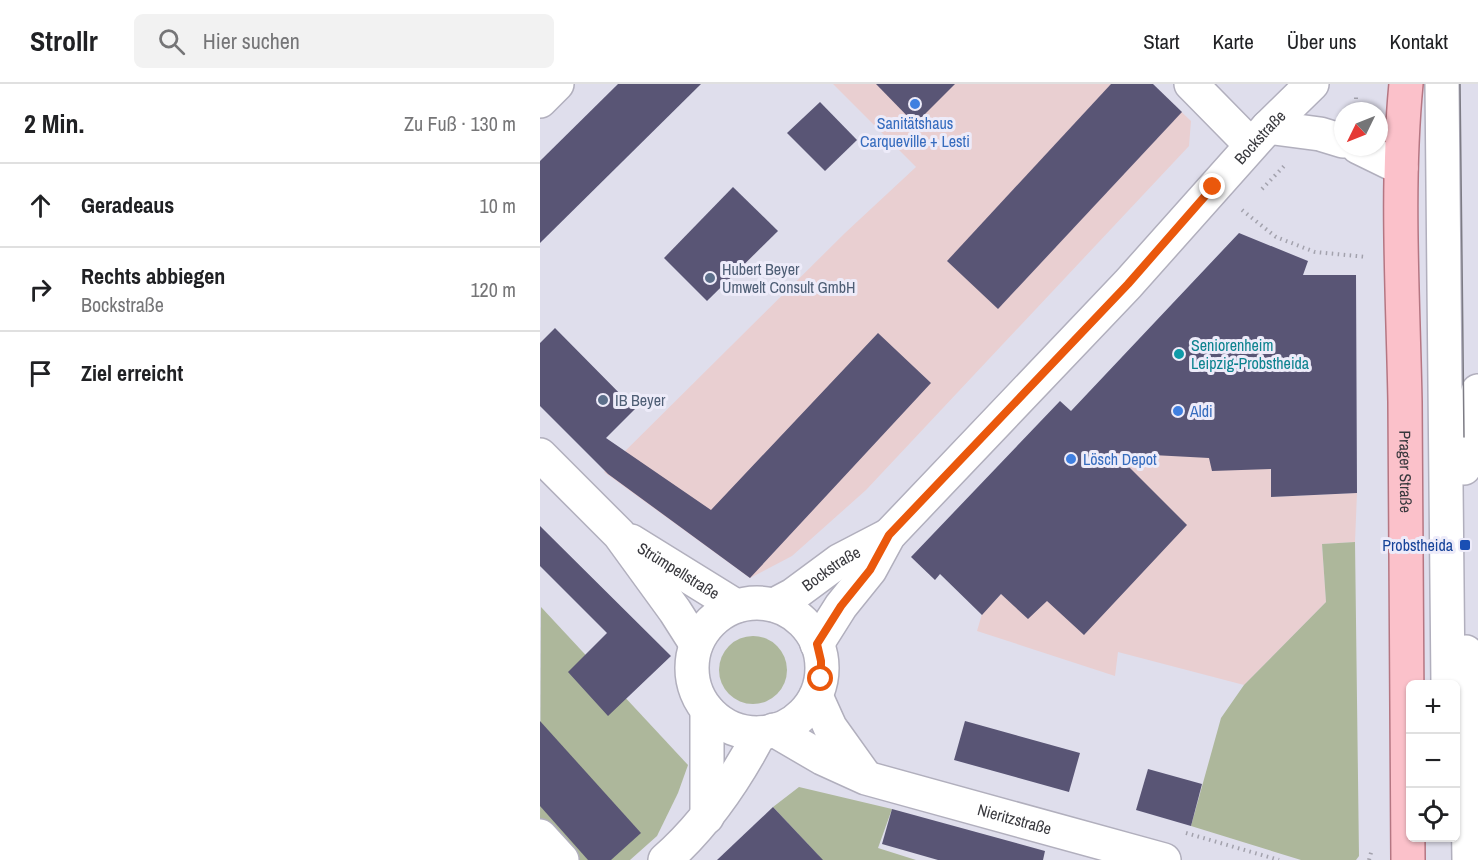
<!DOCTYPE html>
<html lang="de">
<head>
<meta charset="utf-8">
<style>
	body { margin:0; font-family:"Archivo Narrow",sans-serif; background:#f2f2f2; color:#202124 }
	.controls { position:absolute; right:18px; bottom:18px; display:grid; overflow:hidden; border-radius:9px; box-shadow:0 2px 4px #0004 }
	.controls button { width:54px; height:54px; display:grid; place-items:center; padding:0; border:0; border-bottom:2px solid #e0e0e0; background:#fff; color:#202124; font:30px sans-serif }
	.compass { position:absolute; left:794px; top:18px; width:54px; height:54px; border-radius:50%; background:#fff; box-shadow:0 2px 4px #0004; rotate:227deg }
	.stop { position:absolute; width:18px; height:18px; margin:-14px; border:4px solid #ea580c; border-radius:50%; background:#fff }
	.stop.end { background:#ea580c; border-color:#fff; box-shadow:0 2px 6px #0008 }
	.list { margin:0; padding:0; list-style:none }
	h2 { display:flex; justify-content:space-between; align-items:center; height:78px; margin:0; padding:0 24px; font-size:26px }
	h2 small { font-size:20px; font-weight:400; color:#757577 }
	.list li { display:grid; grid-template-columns:39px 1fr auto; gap:18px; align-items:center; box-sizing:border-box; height:84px; padding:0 24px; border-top:2px solid #e0e0e0 }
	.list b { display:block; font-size:22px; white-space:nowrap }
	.list p { margin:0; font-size:20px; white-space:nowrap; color:#757577 }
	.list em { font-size:20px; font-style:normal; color:#757577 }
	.icon { flex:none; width:33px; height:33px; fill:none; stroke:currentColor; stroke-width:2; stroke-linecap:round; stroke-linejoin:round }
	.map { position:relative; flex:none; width:938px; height:776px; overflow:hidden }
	header { display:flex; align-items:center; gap:36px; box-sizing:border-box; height:84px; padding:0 30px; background:#fff; border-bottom:2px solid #e0e0e0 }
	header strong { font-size:28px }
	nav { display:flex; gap:33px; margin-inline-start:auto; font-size:21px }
	.search { width:420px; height:54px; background:#f2f2f2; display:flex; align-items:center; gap:15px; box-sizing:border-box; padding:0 21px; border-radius:9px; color:#757577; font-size:22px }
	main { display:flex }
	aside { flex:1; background:#fff }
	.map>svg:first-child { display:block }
	.commercial { fill:#e9cfd1 }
	.green { fill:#adb79b }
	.building { fill:#595575 }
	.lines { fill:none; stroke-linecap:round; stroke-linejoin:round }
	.minor-casing { stroke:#b1afbd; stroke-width:36 }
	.major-casing { stroke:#b57682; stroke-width:36 }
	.path { stroke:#a3a2ad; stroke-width:4; stroke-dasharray:1.5 4.5; stroke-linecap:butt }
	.minor { stroke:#fff; stroke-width:33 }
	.major { stroke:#fbc1ca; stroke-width:33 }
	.tram { stroke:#7c7b84; stroke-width:1.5 }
	.route { stroke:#ea580c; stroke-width:8 }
	.shop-dot { fill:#3f7fe0; stroke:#edebf9; stroke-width:2 }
	.service-dot { fill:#5c6f8a; stroke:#edebf9; stroke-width:2 }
	.culture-dot { fill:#0f9aa8; stroke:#edebf9; stroke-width:2 }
	.transit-dot { fill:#1a4fb4; stroke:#edebf9; stroke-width:2 }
	.labels { text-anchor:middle; stroke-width:6; stroke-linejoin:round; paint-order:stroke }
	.shop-label { font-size:16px; fill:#366cbe; stroke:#edebf9; text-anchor:start }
	.street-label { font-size:16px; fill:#38383d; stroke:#edebf9 }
	.service-label { font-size:16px; fill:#4e5e75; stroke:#edebf9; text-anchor:start }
	.culture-label { font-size:16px; fill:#0d838f; stroke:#edebf9; text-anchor:start }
	.transit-label { font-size:16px; fill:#164399; stroke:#edebf9; text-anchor:end }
</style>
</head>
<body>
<header>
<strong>Strollr</strong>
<div class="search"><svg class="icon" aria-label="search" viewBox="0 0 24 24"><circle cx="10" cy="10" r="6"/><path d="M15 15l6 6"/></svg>Hier suchen</div>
<nav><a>Start</a><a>Karte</a><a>Über uns</a><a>Kontakt</a></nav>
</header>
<main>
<aside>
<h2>2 Min.<small>Zu Fuß · 130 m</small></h2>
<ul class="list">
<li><svg class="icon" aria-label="ahead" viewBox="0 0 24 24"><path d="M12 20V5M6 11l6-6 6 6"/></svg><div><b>Geradeaus</b></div><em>10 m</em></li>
<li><svg class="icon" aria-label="right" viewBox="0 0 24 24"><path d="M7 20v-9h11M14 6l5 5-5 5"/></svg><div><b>Rechts abbiegen</b><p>Bockstraße</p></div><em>120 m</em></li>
<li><svg class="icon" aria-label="arrive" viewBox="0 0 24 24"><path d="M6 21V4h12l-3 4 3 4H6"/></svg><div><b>Ziel erreicht</b></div></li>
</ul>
</aside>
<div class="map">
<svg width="938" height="776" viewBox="0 0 938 776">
	<rect width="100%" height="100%" fill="#dfdeec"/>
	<!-- commercial -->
	<g class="commercial">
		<path d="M293,0H612L651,37L649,62L326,406L252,472L210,494L64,388L305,149L376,83Z"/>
		<path d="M729,231L731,413L817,409L815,458L782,460L786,518L704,601L578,568L575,592L437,547L442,530L586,381L575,370L592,352Z"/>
	</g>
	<!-- green -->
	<g class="green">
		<path d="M815,458L819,772L816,776H761L651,742L681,634L704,601L786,518L782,460Z"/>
		<path d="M1,523L148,681L138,709L117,752L90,776H33L0,740Z"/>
		<circle cx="213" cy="586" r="34"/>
		<path d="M259,703L352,725L338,764L376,776H276L279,772L233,723Z"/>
	</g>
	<!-- building -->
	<g class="building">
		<path d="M78,0H161L0,159V77Z"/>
		<path d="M336,0H415L375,40Z"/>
		<path d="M571,0H613L642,28L458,225L407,177Z"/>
		<path d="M280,18L317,56L285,87L247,49Z"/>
		<path d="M193,103L238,147L167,217L124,174Z"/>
		<path d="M699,149L768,177L763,191H816L817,409L731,413V385L672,387L669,374L575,369L647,441L544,551L507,517L488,535L461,510L442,531L400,490L395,496L371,473L520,317L531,327Z"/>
		<path d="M15,244L95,325L66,354L171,426L338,249L391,299L210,494L68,390L0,322V259Z"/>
		<path d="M0,442L131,572L68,632L28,588L67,549L0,482Z"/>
		<path d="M0,637L101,749L71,776H48L0,722Z"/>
		<path d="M425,637L540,669L529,708L414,676Z"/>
		<path d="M608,685L662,700L651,742L596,726Z"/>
		<path d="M233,723L283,776H177Z"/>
		<path d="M352,725L505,767L503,776H398L342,760Z"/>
	</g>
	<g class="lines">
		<!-- minor casing -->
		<g class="minor-casing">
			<g id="minor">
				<path d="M651,0L711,61"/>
				<path d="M902,0L908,600"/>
				<path d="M0,17L17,0"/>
				<path d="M728,43L780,50L803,57"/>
				<path d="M818,63L861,84"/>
				<path d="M0,371L79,450L135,527L156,560"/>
				<path d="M924,384V353L938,307"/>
				<path id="s1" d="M91,457L196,522"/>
				<circle cx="217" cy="584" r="65"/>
				<path id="s2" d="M234,521L253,511L299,477L349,451"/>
				<path id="s3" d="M277,560L301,522L330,486L349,451L588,200L728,43L772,0"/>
				<path d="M926,568L929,776"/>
				<path d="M276,612L290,643L325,692"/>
				<path d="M167,626V733"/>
				<path id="s4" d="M234,646L282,674L326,694L624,776"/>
				<path d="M0,752L22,776"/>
				<path d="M125,776C166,740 195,697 220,649"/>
			</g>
		</g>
		<!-- major casing -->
		<g class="major-casing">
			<g id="major">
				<path id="s5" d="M866,0C856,105 863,212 865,318C867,470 867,623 868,776"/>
			</g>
		</g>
		<!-- path -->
		<g class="path">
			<path d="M816,27V13"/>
			<path d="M722,105L746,80"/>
			<path d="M702,126L736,153L775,168L827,173"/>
			<path d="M646,749L739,776"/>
			<path d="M829,776L832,765"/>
		</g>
		<!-- minor -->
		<use href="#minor" class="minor"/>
		<!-- major -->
		<use href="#major" class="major"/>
		<!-- tram -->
		<path class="tram" d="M920,0L924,353"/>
	</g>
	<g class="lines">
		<!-- route -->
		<path class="route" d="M281,595V577L277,560L301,522L330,486L349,451L588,200L673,103"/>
	</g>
	<!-- markers -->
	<g class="shop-dot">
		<circle cx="375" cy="20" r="6"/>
		<circle cx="638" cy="327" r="6"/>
		<circle cx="531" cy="375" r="6"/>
	</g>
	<g class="service-dot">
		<circle cx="170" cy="194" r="6"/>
		<circle cx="63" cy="316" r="6"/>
	</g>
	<circle class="culture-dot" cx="639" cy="270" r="6"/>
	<rect class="transit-dot" x="919" y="455" width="12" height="12" rx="3"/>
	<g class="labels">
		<!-- shop labels -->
		<g class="shop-label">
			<text x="375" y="45" text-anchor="middle">Sanitätshaus<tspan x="375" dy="18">Carqueville + Lesti</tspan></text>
			<text x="650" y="333">Aldi</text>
			<text x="543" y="381">Lösch Depot</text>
		</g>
		<!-- street labels -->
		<g class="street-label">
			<text dy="6" stroke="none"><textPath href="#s3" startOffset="675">Bockstraße</textPath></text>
			<text dy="6" stroke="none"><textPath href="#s5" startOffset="388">Prager Straße</textPath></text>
			<text dy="6" stroke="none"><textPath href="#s1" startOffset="56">Strümpellstraße</textPath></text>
			<text dy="6" stroke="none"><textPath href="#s2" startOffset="68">Bockstraße</textPath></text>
			<text dy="6" stroke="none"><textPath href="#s4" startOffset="258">Nieritzstraße</textPath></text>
		</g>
		<!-- service labels -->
		<g class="service-label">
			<text x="182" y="191">Hubert Beyer<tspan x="182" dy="18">Umwelt Consult GmbH</tspan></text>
			<text x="75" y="322">IB Beyer</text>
		</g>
		<!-- culture labels -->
		<g class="culture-label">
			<text x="651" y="267">Seniorenheim<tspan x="651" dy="18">Leipzig-Probstheida</tspan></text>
		</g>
		<!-- transit labels -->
		<g class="transit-label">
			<text x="913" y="467">Probstheida</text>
		</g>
	</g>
</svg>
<div class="controls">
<button>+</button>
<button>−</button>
<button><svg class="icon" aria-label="locate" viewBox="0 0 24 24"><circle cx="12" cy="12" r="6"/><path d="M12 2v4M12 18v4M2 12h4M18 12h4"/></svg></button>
</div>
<svg class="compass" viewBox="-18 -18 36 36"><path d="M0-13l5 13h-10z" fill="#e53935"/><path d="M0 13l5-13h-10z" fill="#757577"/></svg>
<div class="stop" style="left:281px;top:595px"></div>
<div class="stop end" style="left:673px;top:103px"></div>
</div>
</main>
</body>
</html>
